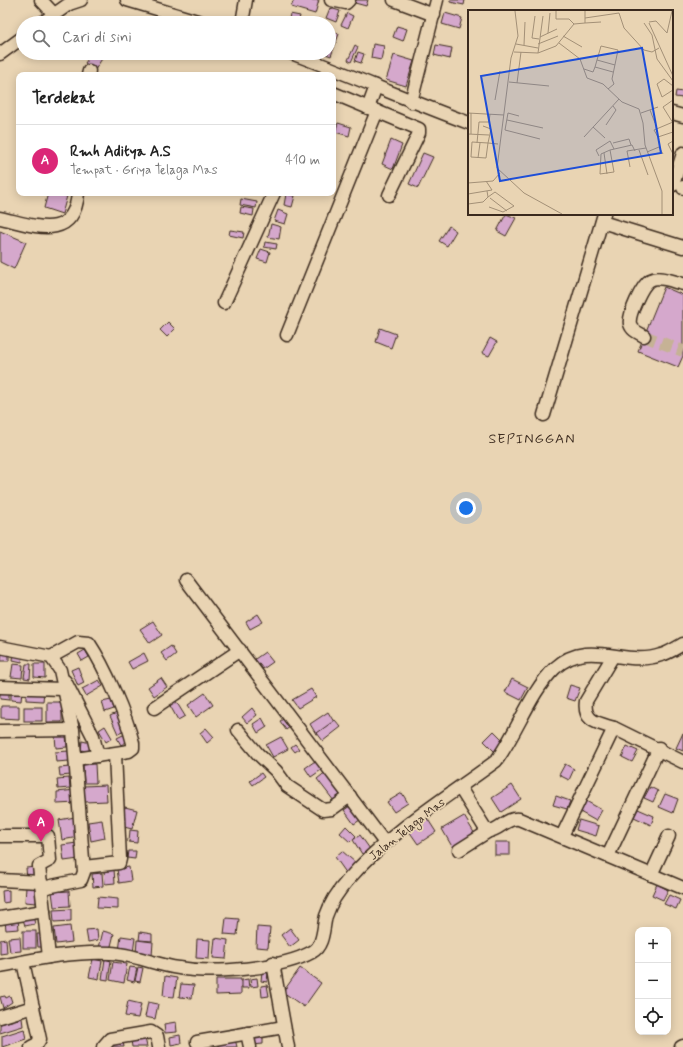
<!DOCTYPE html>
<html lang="id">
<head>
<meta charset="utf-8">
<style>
	body { margin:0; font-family:Mynerve,sans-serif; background:#f2f2f2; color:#222 }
	.controls { position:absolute; right:12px; bottom:12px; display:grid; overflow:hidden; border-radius:8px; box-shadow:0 2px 10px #0003 }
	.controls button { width:36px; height:36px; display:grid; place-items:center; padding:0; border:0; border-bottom:1px solid #e0e0e0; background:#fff; color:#222; font:20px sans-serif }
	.you { position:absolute; left:466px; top:508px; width:14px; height:14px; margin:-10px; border:3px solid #fff; border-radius:50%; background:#1a73e8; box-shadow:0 0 0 6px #1a73e833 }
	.badge { display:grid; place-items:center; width:26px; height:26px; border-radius:50%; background:#db2777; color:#fff; font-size:13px; font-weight:700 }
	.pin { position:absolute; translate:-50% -33px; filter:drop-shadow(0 1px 2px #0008) }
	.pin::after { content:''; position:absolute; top:21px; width:14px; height:12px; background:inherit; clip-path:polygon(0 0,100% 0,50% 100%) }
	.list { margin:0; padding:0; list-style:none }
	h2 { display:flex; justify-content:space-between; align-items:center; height:52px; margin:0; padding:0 16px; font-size:17px }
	h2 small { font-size:13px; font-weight:400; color:#767676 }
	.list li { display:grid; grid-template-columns:26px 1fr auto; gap:12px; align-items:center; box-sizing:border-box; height:72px; padding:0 16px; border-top:1px solid #e0e0e0 }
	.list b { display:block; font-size:15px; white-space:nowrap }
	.list p { margin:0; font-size:13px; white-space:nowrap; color:#767676 }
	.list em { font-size:13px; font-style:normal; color:#767676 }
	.icon { flex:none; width:22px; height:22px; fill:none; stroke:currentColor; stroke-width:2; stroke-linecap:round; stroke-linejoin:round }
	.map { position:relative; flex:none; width:683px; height:1047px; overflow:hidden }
	.search { position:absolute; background:#fff; box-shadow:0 2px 10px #0003; left:16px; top:16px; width:320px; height:44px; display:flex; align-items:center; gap:10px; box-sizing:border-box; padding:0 14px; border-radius:22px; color:#767676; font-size:15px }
	.panel { position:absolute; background:#fff; box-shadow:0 2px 10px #0003; left:16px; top:72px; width:320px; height:124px; border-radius:8px }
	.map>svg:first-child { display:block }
	.building { fill:#d5a8cc; stroke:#3b2a1e }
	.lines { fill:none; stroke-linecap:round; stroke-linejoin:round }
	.minor-tunnel { stroke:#c6b295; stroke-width:12; stroke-dasharray:12 6; stroke-linecap:butt }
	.minor-casing { stroke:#3b2a1e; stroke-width:15 }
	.minor { stroke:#e9d4b3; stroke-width:12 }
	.labels { text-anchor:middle; stroke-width:3.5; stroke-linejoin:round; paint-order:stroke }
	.street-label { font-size:12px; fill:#3b2a1e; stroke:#e9d4b3 }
	.quarter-label { font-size:14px; letter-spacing:1px; fill:#3b2a1e; stroke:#e9d4b3 }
	.inset-road { fill:none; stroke:#a39077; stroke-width:1 }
	.view { fill:#1d4ed8; fill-opacity:0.15; stroke:#1d4ed8; stroke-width:2 }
	.inset-edge { fill:none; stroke:#3b2a1e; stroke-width:2 }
</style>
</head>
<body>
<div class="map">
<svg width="683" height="1047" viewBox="0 0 683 1047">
	<rect width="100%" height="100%" fill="#e9d4b3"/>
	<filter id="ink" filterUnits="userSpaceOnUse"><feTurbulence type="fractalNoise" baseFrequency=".025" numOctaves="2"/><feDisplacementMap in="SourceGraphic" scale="8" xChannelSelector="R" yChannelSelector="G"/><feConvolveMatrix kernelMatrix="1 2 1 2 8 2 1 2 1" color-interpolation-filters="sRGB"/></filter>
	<g filter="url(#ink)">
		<!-- building -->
		<g class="building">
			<path d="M294,0H319L315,14L291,7Z"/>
			<path d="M356,0H368L366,6L355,3Z"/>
			<path d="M450,0H465L464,5L450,2Z"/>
			<path d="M330,8L340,11L336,22L326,18Z"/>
			<path d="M347,13L353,16L348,28L341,25Z"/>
			<path d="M445,13L462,18L459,29L442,24Z"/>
			<path d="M290,14L300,16L298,23H288Z"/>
			<path d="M397,26L407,29L403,41L393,37Z"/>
			<path d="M329,30L339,34L331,56L323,53H329Z"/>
			<path d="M373,44L384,46L381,60L371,58Z"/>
			<path d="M355,45L358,47L351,62L348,60Z"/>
			<path d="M436,45L452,48L450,59L434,55Z"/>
			<path d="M358,52L364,54L361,63L355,61Z"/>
			<path d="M92,53H98L103,57L95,70L85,63Z"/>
			<path d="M394,55L414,61L406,86L386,80Z"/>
			<path d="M676,91L683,92V98L675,97Z"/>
			<path d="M338,123L351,127L349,136L335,132Z"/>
			<path d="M391,140L402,145L393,169L382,164Z"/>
			<path d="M423,153L433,157L418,188L409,184Z"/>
			<path d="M48,193L67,196L62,214L44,208Z"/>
			<path d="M286,194L295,196L292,207L284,205Z"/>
			<path d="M241,199L257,202L256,208L240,205Z"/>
			<path d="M241,207L254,209L253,216L240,213Z"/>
			<path d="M278,210L288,214L285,224L274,221Z"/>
			<path d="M506,214L516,218L506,236L497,231Z"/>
			<path d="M271,224L281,227L279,239L268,237Z"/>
			<path d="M449,226L456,231L447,246L439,241Z"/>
			<path d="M230,230L244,232L243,238L229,235Z"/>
			<path d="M0,231L26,242L14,269L0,262Z"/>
			<path d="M265,242L277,244L276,249L264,247Z"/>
			<path d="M261,249L270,252L267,262L257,259Z"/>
			<path d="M664,287L683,295V356L678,367L638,351Z"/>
			<path d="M168,322L175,329L167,337L160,330Z"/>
			<path d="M380,328L396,334L391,348L376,342Z"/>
			<path d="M490,338L497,342L489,356L482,353Z"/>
			<path d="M258,614L263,622L250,629L246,622Z"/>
			<path d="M153,621L162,635L150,643L140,629Z"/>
			<path d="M171,646L176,654L167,661L161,653Z"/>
			<path d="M85,650L89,657L82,661L78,654Z"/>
			<path d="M2,651L9,652V661H1Z"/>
			<path d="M14,652L23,654L22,662L13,660Z"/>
			<path d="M265,652L273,662L263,669L255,659Z"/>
			<path d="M144,653L148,661L132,669L128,662Z"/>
			<path d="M13,664L23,665L22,678L11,677Z"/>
			<path d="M26,664H31L30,679L24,678Z"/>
			<path d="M34,664H45V678L34,677Z"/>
			<path d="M78,667L84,683L78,686L71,670Z"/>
			<path d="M161,678L167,687L154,696L148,687Z"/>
			<path d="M512,679L528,687L521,700L505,692Z"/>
			<path d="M99,680L103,686L86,696L82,689Z"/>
			<path d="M570,685L580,688L575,701L566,698Z"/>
			<path d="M311,689L316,697L298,708L292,700Z"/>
			<path d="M0,690L9,691V700L0,699Z"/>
			<path d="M26,690L44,692L43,701L26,700Z"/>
			<path d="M11,692H22L21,701L11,700Z"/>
			<path d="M205,693L213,705L196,717L188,705Z"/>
			<path d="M174,698L185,716L178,720L168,702Z"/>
			<path d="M111,700L114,709L105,712L102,702Z"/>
			<rect x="47" y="702" width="15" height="20"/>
			<path d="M1,706H19V719L1,718Z"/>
			<rect x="24" y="707" width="18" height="14"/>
			<path d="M252,708L257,715L247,723L242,717Z"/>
			<path d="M119,712L127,730L118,734L110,716Z"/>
			<path d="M328,712L334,722L316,734L310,724Z"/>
			<path d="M262,718L267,727L258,733L253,724Z"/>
			<path d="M285,718L291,726L286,730L280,721Z"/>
			<path d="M335,720L341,727L323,741L317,733Z"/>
			<path d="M105,726L112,738L106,742L99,730Z"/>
			<path d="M206,728L214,737L207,743L200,733Z"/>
			<path d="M494,731L505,742L495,752L484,741Z"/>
			<path d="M683,733V751L676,748Z"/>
			<path d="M125,734L128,741L121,745L117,738Z"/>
			<path d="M66,735L67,747L56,748L55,736Z"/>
			<path d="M281,737L288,749L273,757L266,745Z"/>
			<path d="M82,741L91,743L90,752L81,750Z"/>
			<path d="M295,744L299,749L295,752L291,747Z"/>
			<path d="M627,746L638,751L632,762L622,757Z"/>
			<path d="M69,751V761L56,762L55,752Z"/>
			<path d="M318,759L324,768L311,777L305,768Z"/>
			<path d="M95,764L96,783H84L83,765Z"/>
			<path d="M565,764L574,769L569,780L559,775Z"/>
			<path d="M70,767L71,775L60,776L59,768Z"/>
			<path d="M327,771L344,794L334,801L317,779Z"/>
			<path d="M261,773L264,777L253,785L250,781Z"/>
			<path d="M69,778L70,788L58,789L57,779Z"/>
			<path d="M106,785L107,801L85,802L84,786Z"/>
			<path d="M512,785L521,799L501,812L492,798Z"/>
			<path d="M650,787L658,791L653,802L644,798Z"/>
			<path d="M75,790L76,803L57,804V792Z"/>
			<path d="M402,793L408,803L394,812L387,802Z"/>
			<path d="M665,794L678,799L673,813L659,807Z"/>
			<path d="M556,796L570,801L567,809L553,805Z"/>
			<path d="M586,801L602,810L596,821L580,812Z"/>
			<path d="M353,804L363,818L354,824L344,810Z"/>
			<path d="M125,807L137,810L132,829L120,826Z"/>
			<path d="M638,809L654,816L651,825L634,817Z"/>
			<path d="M464,816L476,836L454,850L442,829Z"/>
			<path d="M75,817L78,837L62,840L59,820Z"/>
			<path d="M427,818L436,832L418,844L409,831Z"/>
			<path d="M102,820L105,838L91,841L88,822Z"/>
			<path d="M579,820L599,826L596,836L576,830Z"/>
			<path d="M346,826L356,836L350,842L340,833Z"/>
			<path d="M130,830L138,831L137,843L129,842Z"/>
			<path d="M360,835L370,849L362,854L353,840Z"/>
			<rect x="495" y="842" width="15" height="13"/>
			<path d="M77,843L79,859L64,861L62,845Z"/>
			<path d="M128,851H136L135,859L127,858Z"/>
			<path d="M342,851L356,863L347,874L335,857Z"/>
			<path d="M36,867L37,879H27L26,868Z"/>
			<path d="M129,867L131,881L119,883L117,869Z"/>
			<path d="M114,869L115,883L105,884L104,870Z"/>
			<path d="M102,873L103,886L93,887L92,874Z"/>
			<path d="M657,884L668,890L663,900L652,895Z"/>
			<path d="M26,887L38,888L36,903L25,902Z"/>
			<path d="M9,890V902L3,903L2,891Z"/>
			<path d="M69,891L70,906L54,907L52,892Z"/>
			<path d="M669,895L680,900L676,909L664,904Z"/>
			<path d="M98,897L118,899V909L97,908Z"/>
			<path d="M71,909V921L54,922L53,910Z"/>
			<path d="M33,916L35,924L25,926L23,919Z"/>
			<path d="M226,918L239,919L237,935L224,934Z"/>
			<path d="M18,919L19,929L6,930L5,921Z"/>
			<path d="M70,926L72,942L56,944L54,928Z"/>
			<path d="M257,927L270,928L268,948L256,947Z"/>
			<path d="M290,928L299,940L290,947L281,935Z"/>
			<path d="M97,929L98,940L88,942L86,930Z"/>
			<rect x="23" y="931" width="13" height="17"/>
			<path d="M103,931L114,934L110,950L99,948Z"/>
			<path d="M140,932L152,934V941L139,940Z"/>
			<path d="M37,934H43L44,947H38Z"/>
			<path d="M121,936L135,938L133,953L119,951Z"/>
			<path d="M20,937L21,951L10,952L8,938Z"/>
			<path d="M215,938L228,940L226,959L213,958Z"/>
			<path d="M6,939L7,953L0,954V940Z"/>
			<path d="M197,939L210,940L209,959L196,958Z"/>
			<path d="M137,940L153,942L152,956L136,954Z"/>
			<path d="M93,959L102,961L99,979L89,977Z"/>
			<path d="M105,959L111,961L108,980L102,979Z"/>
			<path d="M113,962L127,964L124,983L110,980Z"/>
			<path d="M130,967L137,968L134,982L127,980Z"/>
			<path d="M138,967L143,968L140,982L135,981Z"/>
			<path d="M300,968L321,983L304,1007L283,992Z"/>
			<path d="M262,971L268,972L267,982L261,981Z"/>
			<path d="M165,976L177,978L174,997L163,996Z"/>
			<path d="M257,978L258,986L251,987L250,979Z"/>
			<path d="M216,979H241V994L216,995Z"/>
			<path d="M248,979L249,988H242V980Z"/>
			<path d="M181,984L194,985L192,998L179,997Z"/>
			<path d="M267,985L269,996L262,997L261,986Z"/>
			<path d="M5,996L6,998L10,996L12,1002L3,1008L0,997Z"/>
			<path d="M128,1001L141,1004L138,1018L125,1016Z"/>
			<path d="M148,1002L158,1004L155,1019L145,1017Z"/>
			<path d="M22,1018L23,1026L0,1033V1024Z"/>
			<path d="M176,1022L177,1032L165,1033L164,1024Z"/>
			<path d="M24,1029L26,1039L2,1047V1036Z"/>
			<path d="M180,1035L181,1043L171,1045L170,1037Z"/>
			<path d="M263,1037V1044L253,1045L252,1038Z"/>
			<path d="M145,1038L147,1047H132L131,1040Z"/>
			<path d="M235,1039L237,1047H219L218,1044Z"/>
			<path d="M123,1042L124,1047H112L111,1045Z"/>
		</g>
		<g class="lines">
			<!-- minor-tunnel -->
			<path class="minor-tunnel" d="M644,336L683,351"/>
			<!-- minor casing -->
			<g class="minor-casing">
				<g id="minor">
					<path d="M41,0L54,14"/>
					<path d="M127,0L204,23"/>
					<path d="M331,0L346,3L349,0"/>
					<path d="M394,0L434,15"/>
					<path d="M42,23L69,4L81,0"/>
					<path d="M242,23L246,0"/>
					<path d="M291,53C351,75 409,101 469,123"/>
					<path d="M0,54L23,37"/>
					<path d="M88,75L89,71"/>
					<path d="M333,93L419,129V133L389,195"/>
					<path d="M411,102L437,0"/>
					<path d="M368,108L376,86"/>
					<path d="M672,113L683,116"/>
					<path d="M673,185L683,153"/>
					<path d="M683,188V187"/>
					<path d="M0,218C33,225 74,243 78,193"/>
					<path d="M602,222L683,247"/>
					<path d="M224,303L274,193"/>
					<path d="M287,335L377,111"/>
					<path d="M644,336C639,333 632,331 630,324C628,315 642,285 650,280C659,275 674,282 683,284"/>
					<path d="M544,415L604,214"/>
					<path d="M186,580L385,843"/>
					<path d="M0,647L51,657L60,670L73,730L84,872L81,880L42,888"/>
					<path d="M51,657L78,642L89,643C105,667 126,715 133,743V748L129,751L76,759"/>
					<path d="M65,681L93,736L98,756"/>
					<path d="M0,687L63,689"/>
					<path d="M154,708L240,650"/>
					<path d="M614,728L683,762"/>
					<path d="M238,730L258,754L276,771L287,786L323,810L332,809L350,796"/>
					<path d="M0,731L73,730"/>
					<path d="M460,788L485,828L489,831C500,830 507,817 519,819L683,888"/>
					<path d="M0,836H48L50,860L39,866L49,957"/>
					<path d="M562,836L614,728C598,723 583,722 586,701L613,656"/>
					<path d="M459,850L489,831"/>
					<path d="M608,856L659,748"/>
					<path d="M84,867L119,863L120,859L115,754"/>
					<path d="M651,875L669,836"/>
					<path d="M0,880L41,882"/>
					<path d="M0,918L44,911"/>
					<path d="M23,962L40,1039L37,1044L31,1047"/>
					<path d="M273,963L288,1047"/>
					<path d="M0,966C37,959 73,951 111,953C133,954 156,965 179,968C212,974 282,969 312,952C324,946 323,927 326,916C330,904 339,890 348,880C389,832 446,798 496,761C517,733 530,692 555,668C589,637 624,668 661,655C669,653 676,648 683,644"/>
					<path d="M0,1017L33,1007"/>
					<path d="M247,1033L250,1047"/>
					<path d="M197,1042L284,1027"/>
					<path d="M103,1047L110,1039L151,1032L157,1036L159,1047"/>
					<path d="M681,1047L683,1046"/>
				</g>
			</g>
			<!-- minor -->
			<use href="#minor" class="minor"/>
		</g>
	</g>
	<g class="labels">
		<!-- street labels -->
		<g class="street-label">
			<text transform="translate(407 829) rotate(-38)" y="4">Jalan Telaga Mas</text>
		</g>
		<!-- quarter labels -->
		<g class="quarter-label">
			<text x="532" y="443">SEPINGGAN</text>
		</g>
	</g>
	<!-- overview -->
	<g transform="translate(468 10)">
		<rect width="205" height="205" fill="#e9d4b3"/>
		<path class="inset-road" d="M47,1L50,26L43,48L29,158L56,183L94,204M88,1V9H101L106,14M67,6L64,28L71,29M117,8L151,3L156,18L176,40L184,42L191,38M181,12L188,11L199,23L204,1M117,13L133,12M176,13L184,25L189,49L205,71M181,13L205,66M80,23L82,3M95,26L114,37M72,27L89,19M91,33L112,49L119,68L135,74L154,92L171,99L175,113L177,135L194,181V204M48,34L70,38M70,34L90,26M56,35L57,12M46,42L70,43L88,36L106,14L117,13V1M70,43L75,6M129,50L147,55M127,57L133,36L150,40L144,69L146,74L140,79M116,59L125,62L127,57L145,62M41,72L81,76M49,73L53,42M205,76L196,69L189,74L194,87L205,80M27,90L32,61M182,100L187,113M0,103L36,105M173,103L190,97M51,106L40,103L37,120L72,129M39,110L75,118M205,112L186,120L190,127L205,122M205,113L195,97L205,90M138,115L148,100L145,96M15,116L23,119L20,133L18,148L3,147L4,132L20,133L30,134M125,117L137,128M0,124L21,125M3,124V103M116,127L151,89M205,131L200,134L205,144M9,133L11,112H21L22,104M145,133L161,129L163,135M142,140L146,162L132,164L133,144L142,140L164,135L167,141M171,140L180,165M179,142L191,137L195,144M136,143L139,164M131,146L128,140L142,131L146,139M10,148L12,133M162,157L159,141L178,138M0,173L25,171L32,163M0,184L24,180L18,171M20,187L27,182L46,196L35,202L21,197M22,188L39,201M0,194L15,192L20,187L19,181"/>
		<path class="view" d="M174,38L193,143L32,171L13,66Z"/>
		<rect width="205" height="205" class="inset-edge"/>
	</g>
</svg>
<div class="controls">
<button>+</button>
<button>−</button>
<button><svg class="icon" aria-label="locate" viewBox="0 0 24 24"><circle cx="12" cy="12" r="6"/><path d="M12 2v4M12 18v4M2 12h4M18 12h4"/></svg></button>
</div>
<div class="you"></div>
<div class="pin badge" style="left:41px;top:842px">A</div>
<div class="search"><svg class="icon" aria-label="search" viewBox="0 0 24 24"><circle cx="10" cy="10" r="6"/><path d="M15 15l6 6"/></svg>Cari di sini</div>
<section class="panel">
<h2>Terdekat<small></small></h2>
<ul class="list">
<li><span class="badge">A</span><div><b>Rmh Aditya A.S</b><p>Tempat · Griya Telaga Mas</p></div><em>410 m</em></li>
</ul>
</section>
</div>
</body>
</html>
